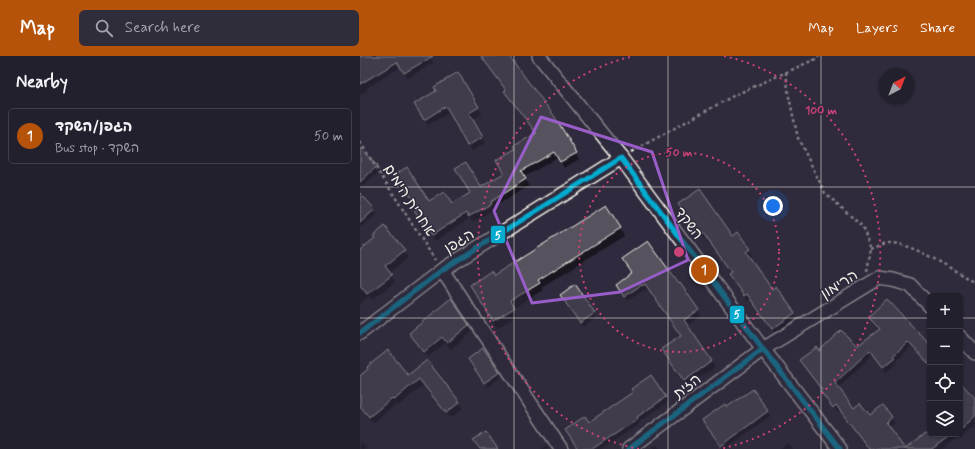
<!DOCTYPE html>
<html lang="en">
<head>
<meta charset="utf-8">
<style>
	body { margin:0; font-family:Mynerve,"Playpen Sans Hebrew",sans-serif; background:#2f2d3a; color:#f1f3f6 }
	.controls { position:absolute; right:12px; bottom:12px; display:grid; overflow:hidden; border-radius:6px; box-shadow:0 1px 3px #0004 }
	.controls button { width:36px; height:36px; display:grid; place-items:center; padding:0; border:0; border-bottom:1px solid #403e4a; background:#23202e; color:#f1f3f6; font:20px sans-serif }
	.compass { position:absolute; left:519px; top:12px; width:36px; height:36px; border-radius:50%; background:#23202e; box-shadow:0 1px 3px #0004; rotate:42deg }
	.you { position:absolute; left:413px; top:150px; width:14px; height:14px; margin:-10px; border:3px solid #fff; border-radius:50%; background:#1a73e8; box-shadow:0 0 0 6px #1a73e833 }
	.badge { display:grid; place-items:center; width:26px; height:26px; border-radius:50%; background:#b45309; color:#fff; font-size:13px; font-weight:700 }
	.pin { position:absolute; translate:-50% -50%; border:2px solid #fff; box-shadow:0 1px 4px #0006 }
	.list { margin:0; padding:0; list-style:none }
	h2 { display:flex; justify-content:space-between; align-items:center; height:52px; margin:0; padding:0 16px; font-size:17px }
	h2 small { font-size:13px; font-weight:400; color:#a3a3aa }
	.list li { display:grid; grid-template-columns:26px 1fr auto; gap:12px; align-items:center; box-sizing:border-box; height:56px; margin:0 8px 8px; padding:0 8px; border:1px solid #403e4a; border-radius:6px }
	.list b { display:block; font-size:15px; white-space:nowrap }
	.list p { margin:0; font-size:13px; white-space:nowrap; color:#a3a3aa }
	.list em { font-size:13px; font-style:normal; color:#a3a3aa }
	.icon { flex:none; width:22px; height:22px; fill:none; stroke:currentColor; stroke-width:2; stroke-linecap:round; stroke-linejoin:round }
	.map { position:relative; flex:none; width:615px; height:393px; overflow:hidden }
	header { display:flex; align-items:center; gap:24px; box-sizing:border-box; height:56px; padding:0 20px; background:#b45309; color:#fff }
	header strong { font-size:19px }
	nav { display:flex; gap:22px; margin-inline-start:auto; font-size:14px }
	.search { width:280px; height:36px; background:#2f2d3a; display:flex; align-items:center; gap:10px; box-sizing:border-box; padding:0 14px; border-radius:6px; color:#a3a3aa; font-size:15px }
	main { display:flex }
	aside { flex:1; background:#23202e }
	.map>svg:first-child { display:block }
	.shadow { fill:#0007 }
	.building { fill:#56525f; stroke:#f4f1e8 }
	.lines { fill:none; stroke-linecap:round; stroke-linejoin:round }
	.street-casing { stroke:#f4f1e8; stroke-width:16 }
	.path { stroke:#f4f1e8; stroke-width:2.5; stroke-dasharray:3 3; stroke-linecap:butt }
	.street { stroke:#2f2a3d; stroke-width:13 }
	.bus-1-casing { stroke:#2f2a3d; stroke-width:8 }
	.bus-1 { stroke:#06acd0; stroke-width:5 }
	.marked { fill:none; stroke:#995dc9; stroke-width:3; stroke-linejoin:round }
	.grid { fill:none; stroke:#f4f1e8; stroke-width:1; stroke-opacity:0.55 }
	.ring { fill:none; stroke:#cc4377; stroke-width:2; stroke-dasharray:2 4 }
	.labels { text-anchor:middle; stroke-width:3; stroke-linejoin:round; paint-order:stroke }
	.street-label { font-size:15px; fill:#f4f1e8; stroke:#2f2a3d }
	.centre { fill:#cc4377; stroke:#2f2a3d; stroke-width:2 }
	.ring-label { font-size:12px; text-anchor:middle; font-weight:bold; fill:#cc4377; stroke:#2f2a3d; stroke-width:3; stroke-linejoin:round; paint-order:stroke }
	.line-badge { stroke:#2f2a3d; stroke-width:1.5 }
	.badge-label { font-size:11px; text-anchor:middle; font-weight:bold; fill:#fff }
</style>
</head>
<body>
<header>
<strong>Map</strong>
<div class="search"><svg class="icon" aria-label="search" viewBox="0 0 24 24"><circle cx="10" cy="10" r="6"/><path d="M15 15l6 6"/></svg>Search here</div>
<nav><a>Map</a><a>Layers</a><a>Share</a></nav>
</header>
<main>
<aside>
<h2>Nearby<small></small></h2>
<ul class="list">
<li><span class="badge">1</span><div><b>הגפן/השקד</b><p>Bus stop · השקד</p></div><em>50 m</em></li>
</ul>
</aside>
<div class="map">
<svg width="615" height="393" viewBox="0 0 615 393">
	<rect width="100%" height="100%" fill="#2f2a3d"/>
	<filter id="ink" filterUnits="userSpaceOnUse"><feTurbulence type="fractalNoise" baseFrequency=".025" numOctaves="2"/><feDisplacementMap in="SourceGraphic" scale="8" xChannelSelector="R" yChannelSelector="G"/><feConvolveMatrix kernelMatrix="1 2 1 2 8 2 1 2 1" color-interpolation-filters="sRGB"/></filter>
	<g filter="url(#ink)">
		<!-- shadow -->
		<g class="shadow">
			<path d="M0,0H69L73,7L48,22L41,11L6,32L7,34L0,39Z"/>
			<path d="M123,0H148L194,62L219,103L204,112L198,101L164,121L169,130L132,152L133,154L112,166L110,162L75,185L59,161L69,147L91,149L145,117L157,93L177,78Z"/>
			<path d="M98,18L122,58L112,64L125,87L112,95L90,56L68,69L56,48L77,35Z"/>
			<path d="M2,96L19,116L1,132L0,98Z"/>
			<path d="M0,139L17,158L2,171L0,169Z"/>
			<path d="M246,150L264,180L181,231L183,234L153,252L157,259L137,272L115,236L133,221Z"/>
			<path d="M323,154L373,181L389,193L392,199L389,201L411,234L416,231L437,263L416,278L391,243L387,245L372,223L371,217L346,181L344,183Z"/>
			<path d="M25,171L48,202L29,217L35,226L12,244L9,240L0,248V196L16,183Z"/>
			<path d="M273,218L338,255L341,260L326,270L355,311L327,330L306,299L322,280L289,233L285,235L284,234L267,245L260,235Z"/>
			<path d="M204,243L234,257L236,262L223,271Z"/>
			<path d="M509,261L570,290V309L552,290L536,305L537,308L526,316L513,298L478,332L494,353L509,360L522,350L535,367L528,372L544,393H509L480,354L477,356L464,340L462,334L459,296L497,292L520,274Z"/>
			<path d="M108,269L112,276L91,293L86,287L68,301L50,277Z"/>
			<path d="M123,294L141,321L128,331L112,308Z"/>
			<path d="M67,306L103,352L91,362L64,329L38,350L36,348L13,367L0,351V321L48,320Z"/>
			<path d="M600,333L615,344V374L612,371L600,383L598,381L582,393H547L570,375V378H600Z"/>
			<path d="M393,335L410,360L365,393H363L346,368Z"/>
			<path d="M306,341L308,346L279,366L280,368L241,393H218L229,367Z"/>
			<path d="M0,384L7,393H0Z"/>
			<path d="M428,387L433,393H420Z"/>
			<path d="M187,389L190,393H181Z"/>
			<path d="M297,389L300,393H291Z"/>
		</g>
		<!-- building -->
		<g class="building">
			<path d="M0,0H73L44,17L37,6L0,28Z"/>
			<path d="M121,0H149L195,61L217,97L200,106L194,96L161,115L166,123L130,146L131,148L108,161L106,157L71,180L54,155L59,152L36,118L47,111L69,145L84,136L92,148L110,137L95,112L106,106L121,131L144,117L136,104L156,93L154,90L176,77L144,35L146,34Z"/>
			<path d="M98,16L119,51L109,57L123,81L107,90L86,50L64,64L54,48L76,35L74,31Z"/>
			<path d="M0,92L17,110L0,126Z"/>
			<path d="M340,133L373,180L378,176L390,193L386,196L412,233L416,230L435,257L412,273L387,238L384,240L368,218L371,216L343,177L340,179L318,148Z"/>
			<path d="M0,137L15,153L0,167Z"/>
			<path d="M246,149L261,172L178,224L180,227L150,245L154,252L133,265L110,229L131,215L134,219Z"/>
			<path d="M25,170L45,194L25,210L32,219L7,238L0,229V194L15,182L13,180Z"/>
			<path d="M288,185L319,228L320,227L339,254L324,264L352,305L324,325L301,293L321,280L285,228L282,230L281,229L264,241L256,229L272,217L262,203Z"/>
			<path d="M215,228L235,257L220,267L200,239Z"/>
			<path d="M91,242L109,269L87,287L82,281L64,296L49,277Z"/>
			<path d="M527,243L570,289V309L548,286L533,300L535,302L523,311L510,294L475,327L494,352L500,347L510,359L523,349L532,361L526,367L545,393L565,378H592L572,393H509L476,349L473,352L460,335L462,334L439,304L457,291L459,295L481,274L497,290L520,273L508,261Z"/>
			<path d="M123,292L140,316L124,327L108,303Z"/>
			<path d="M28,294L48,319L67,304L100,346L86,357L59,323L34,344L32,342L9,361L0,350V320L8,313L7,311Z"/>
			<path d="M291,319L306,341L277,361L278,363L232,393H218L205,374L225,360L229,366L273,336L271,333Z"/>
			<path d="M600,326L615,342V360L600,375Z"/>
			<path d="M393,333L408,355L361,390L342,364L365,348L367,351Z"/>
			<path d="M126,376L138,393H120L113,384Z"/>
		</g>
		<g class="lines">
			<!-- street casing -->
			<g class="street-casing">
				<g id="street">
					<path d="M179,0L261,102L403,293L480,393"/>
					<path d="M82,214L201,393"/>
					<path d="M0,277L82,214L261,102"/>
					<path d="M600,281L615,297"/>
					<path d="M269,393L403,293L519,222L533,224L550,229L570,250"/>
				</g>
			</g>
			<!-- path -->
			<g class="path">
				<path d="M426,16L429,41L438,82L465,137L502,170L511,193L507,215"/>
				<path d="M0,86L75,204"/>
				<path d="M271,96L375,39L458,2L459,0"/>
				<path d="M511,193C517,191 523,187 529,187C553,187 595,215 615,227"/>
			</g>
			<!-- street -->
			<use href="#street" class="street"/>
			<!-- bus-1 casing -->
			<g class="bus-1-casing">
				<g id="bus-1">
					<path d="M0,277L82,214L261,102L403,293L480,393"/>
					<path d="M269,393L403,293"/>
				</g>
			</g>
			<!-- bus-1 -->
			<use href="#bus-1" class="bus-1"/>
		</g>
	</g>
	<!-- marked area -->
	<path d="M0 0H615V393H0ZM181,61L292,96L328,204L260,236L172,247L134,155Z" fill="#2f2a3d" fill-opacity=".55" fill-rule="evenodd"/>
	<path class="marked" d="M181,61L292,96L328,204L260,236L172,247L134,155Z"/>
	<!-- grid -->
	<path class="grid" d="M154,0V393M308,0V393M461,0V393M0,131H615M0,262H570M600,262H615"/>
	<!-- distance rings -->
	<g class="ring">
		<circle cx="319" cy="196" r="100"/>
		<path d="M279 393A201 201 0 0 1 274 0M364 0A201 201 0 0 1 359 393"/>
	</g>
	<g class="labels">
		<!-- street labels -->
		<g class="street-label">
			<text transform="translate(50 144) rotate(57)" y="5">אחרית הימים</text>
			<text transform="translate(329 167) rotate(53)" y="5">השקד</text>
			<text transform="translate(99 185) rotate(-32)" y="5">הגפן</text>
			<text transform="translate(479 228) rotate(-32)" y="5">הרימון</text>
			<text transform="translate(327 330) rotate(-37)" y="5">הזית</text>
		</g>
	</g>
	<circle cx="319" cy="196" r="6" class="centre"/>
	<g class="ring-label">
		<text x="461" y="58">100 m</text>
		<text x="319" y="100">50 m</text>
	</g>
	<g class="line-badge">
		<rect x="130" y="169" width="16" height="19" rx="4" fill="#06acd0"/>
		<rect x="369" y="249" width="16" height="19" rx="4" fill="#06acd0"/>
	</g>
	<g class="badge-label">
		<text x="138" y="183">5</text>
		<text x="377" y="262">5</text>
	</g>
</svg>
<div class="controls">
<button>+</button>
<button>−</button>
<button><svg class="icon" aria-label="locate" viewBox="0 0 24 24"><circle cx="12" cy="12" r="6"/><path d="M12 2v4M12 18v4M2 12h4M18 12h4"/></svg></button>
<button><svg class="icon" aria-label="layers" viewBox="0 0 24 24"><path d="M12 4l9 5-9 5-9-5zM3 14l9 5 9-5"/></svg></button>
</div>
<svg class="compass" viewBox="-18 -18 36 36"><path d="M0-13l5 13h-10z" fill="#e53935"/><path d="M0 13l5-13h-10z" fill="#a3a3aa"/></svg>
<div class="you"></div>
<div class="pin badge" style="left:344px;top:214px">1</div>
</div>
</main>
</body>
</html>
